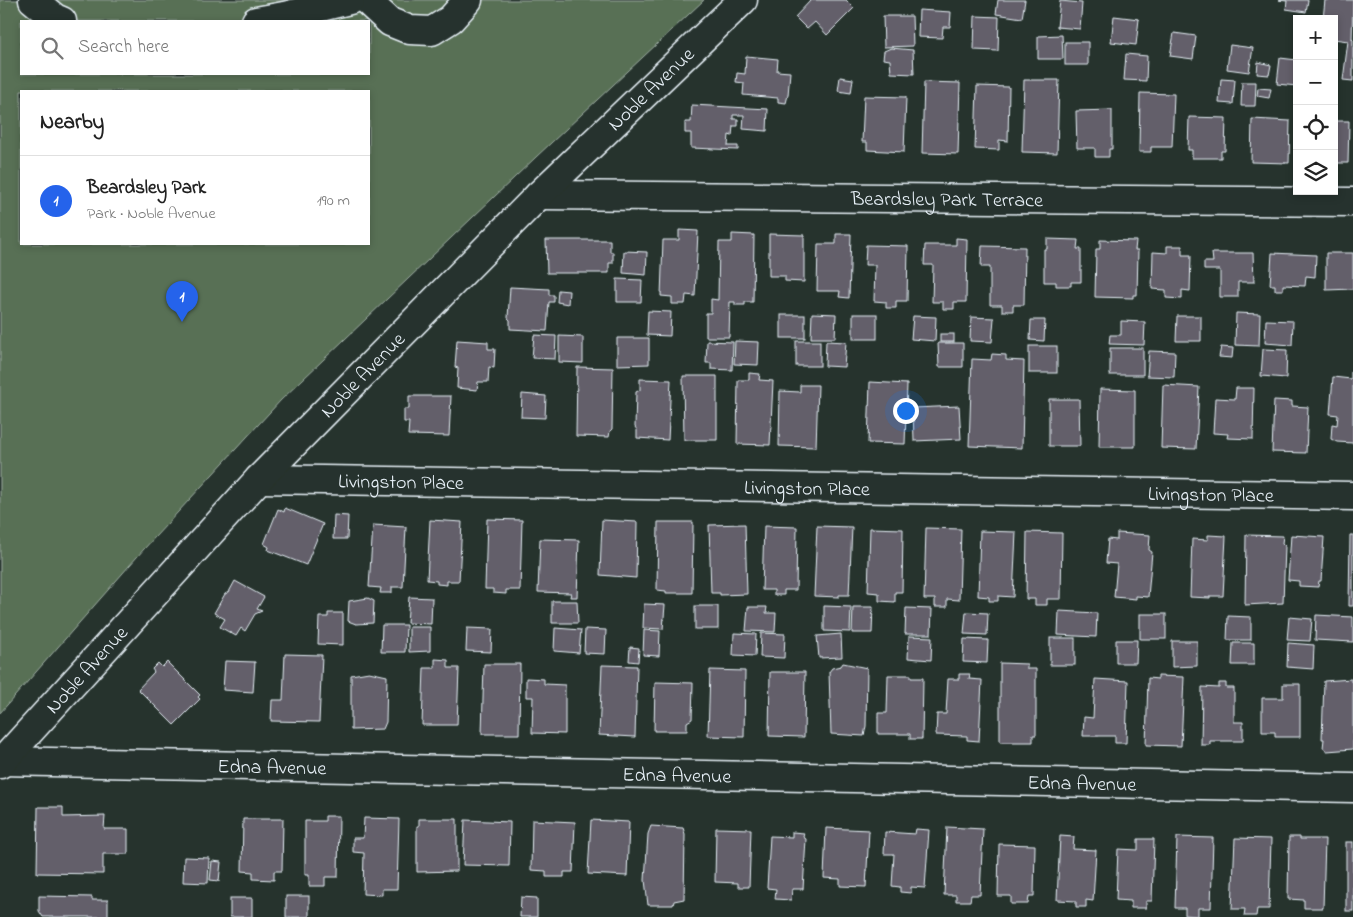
<!DOCTYPE html>
<html lang="en">
<head>
<meta charset="utf-8">
<style>
	body { margin:0; font-family:"Indie Flower",sans-serif; background:#f2f2f2; color:#222 }
	.controls { position:absolute; right:15px; top:15px; display:grid; overflow:hidden; border-radius:0px; box-shadow:0 2px 8px #0003 }
	.controls button { width:45px; height:45px; display:grid; place-items:center; padding:0; border:0; border-bottom:1px solid #e0e0e0; background:#fff; color:#222; font:25px sans-serif }
	.you { position:absolute; left:905px; top:410px; width:18px; height:18px; margin:-12px; border:4px solid #fff; border-radius:50%; background:#1a73e8; box-shadow:0 0 0 8px #1a73e833 }
	.badge { display:grid; place-items:center; width:32px; height:32px; border-radius:50%; background:#2563eb; color:#fff; font-size:16px; font-weight:700 }
	.pin { position:absolute; translate:-50% -41px; filter:drop-shadow(0 1px 2px #0008) }
	.pin::after { content:''; position:absolute; top:26px; width:18px; height:15px; background:inherit; clip-path:polygon(0 0,100% 0,50% 100%) }
	.list { margin:0; padding:0; list-style:none }
	h2 { display:flex; justify-content:space-between; align-items:center; height:65px; margin:0; padding:0 20px; font-size:21px }
	h2 small { font-size:16px; font-weight:400; color:#767676 }
	.list li { display:grid; grid-template-columns:32px 1fr auto; gap:15px; align-items:center; box-sizing:border-box; height:90px; padding:0 20px; border-top:1px solid #e0e0e0 }
	.list b { display:block; font-size:19px; white-space:nowrap }
	.list p { margin:0; font-size:16px; white-space:nowrap; color:#767676 }
	.list em { font-size:16px; font-style:normal; color:#767676 }
	.icon { flex:none; width:28px; height:28px; fill:none; stroke:currentColor; stroke-width:2; stroke-linecap:round; stroke-linejoin:round }
	.map { position:relative; flex:none; width:1353px; height:917px; overflow:hidden }
	.search { position:absolute; background:#fff; box-shadow:0 2px 8px #0003; left:20px; top:20px; width:350px; height:55px; display:flex; align-items:center; gap:12px; box-sizing:border-box; padding:0 18px; border-radius:0px; color:#767676; font-size:19px }
	.panel { position:absolute; background:#fff; box-shadow:0 2px 8px #0003; left:20px; top:90px; width:350px; height:155px; border-radius:0px }
	.map>svg:first-child { display:block }
	.green { fill:#586f54; stroke:#a0b0a6; fill-rule:evenodd }
	.building { fill:#635f6a; stroke:#e8f1f8 }
	.lines { fill:none; stroke-linecap:round; stroke-linejoin:round }
	.minor-casing { stroke:#e8f1f8; stroke-width:31 }
	.major-casing { stroke:#e8f1f8; stroke-width:31 }
	.minor { stroke:#26332d; stroke-width:28 }
	.major { stroke:#26332d; stroke-width:28 }
	.labels { text-anchor:middle; stroke-width:4; stroke-linejoin:round; paint-order:stroke }
	.street-label { font-size:20px; fill:#e8f1f8; stroke:#26332d }
</style>
</head>
<body>
<div class="map">
<svg width="1353" height="917" viewBox="0 0 1353 917">
	<rect width="100%" height="100%" fill="#26332d"/>
	<filter id="ink" filterUnits="userSpaceOnUse"><feTurbulence type="fractalNoise" baseFrequency=".02" numOctaves="2"/><feDisplacementMap in="SourceGraphic" scale="10" xChannelSelector="R" yChannelSelector="G"/><feConvolveMatrix kernelMatrix="1 2 1 2 8 2 1 2 1" color-interpolation-filters="sRGB"/></filter>
	<g filter="url(#ink)">
		<!-- green -->
		<path class="green" d="M0,0H704L536,157L281,400L144,549L0,713ZM21,21H369V74H21ZM21,91H369V244H21Z"/>
		<!-- building -->
		<g class="building">
			<path d="M811,0H846L854,8L827,35L815,22L807,29L795,17Z"/>
			<path d="M998,0H1025L1022,18L996,14Z"/>
			<path d="M1279,0H1308L1306,12L1286,9L1287,1Z"/>
			<path d="M1325,0H1353L1352,39L1353,40V81L1343,80L1348,41L1334,39V19H1323Z"/>
			<path d="M1060,1L1082,3L1080,29L1057,27Z"/>
			<path d="M919,10L951,12L950,27H943L942,38L918,37Z"/>
			<path d="M883,16H912L913,46L884,47Z"/>
			<path d="M975,16L999,17L998,51L974,50Z"/>
			<path d="M1114,16L1139,19L1136,45L1111,42Z"/>
			<path d="M1174,33L1196,36L1193,59L1170,56Z"/>
			<path d="M1062,35L1063,59H1038V36Z"/>
			<rect x="1065" y="42" width="23" height="23"/>
			<path d="M1230,45L1253,48L1249,72L1227,69Z"/>
			<path d="M891,48L913,50L914,74L891,73L890,60L883,59L884,51Z"/>
			<path d="M1126,54L1147,56L1146,81L1124,80Z"/>
			<path d="M746,56L778,59L777,71L790,72L788,95L786,103L778,102V98L743,95L744,83L736,82L737,73L745,74Z"/>
			<path d="M1280,58L1297,60V86L1277,84Z"/>
			<path d="M1258,62L1271,65L1269,75L1257,74Z"/>
			<path d="M840,77L853,79L851,93L838,91Z"/>
			<path d="M1221,79L1235,80L1233,104L1219,103Z"/>
			<path d="M1024,80H1059L1057,153L1022,152Z"/>
			<path d="M924,82L960,83L958,154L922,153Z"/>
			<path d="M1242,82H1256L1255,106H1241Z"/>
			<path d="M977,86L1009,87L1008,141L999,140V150L975,149Z"/>
			<path d="M1258,88L1271,89L1269,98L1257,96Z"/>
			<path d="M1140,93L1174,94L1172,147H1151V152H1139Z"/>
			<path d="M864,96L906,97L904,152L867,150V142H862Z"/>
			<path d="M692,105L768,109L767,131L743,129L744,115H733V119H738V126H733L732,136L729,135L728,146H738V150L691,148V133H685V122H691Z"/>
			<path d="M1112,110V149H1109V157H1095V148H1077L1076,111Z"/>
			<path d="M1189,117L1226,118L1225,151H1221V158H1192V150H1188Z"/>
			<path d="M1252,119L1290,121L1289,163L1251,162Z"/>
			<path d="M1334,121H1349L1348,163H1334Z"/>
			<path d="M679,230L698,231L695,296L686,295L685,304H672V297L661,296L663,240H679Z"/>
			<path d="M732,234L754,235L753,302H745V305H735V302H730L729,337H706V313H711V299L718,300L719,242H732Z"/>
			<path d="M769,234L804,235V282L785,281V276H769Z"/>
			<path d="M836,234H851L849,298L839,297L840,291H817L818,244H836Z"/>
			<path d="M956,238L967,239L966,302H954V309H943V302H932L933,265H924L925,245H956Z"/>
			<path d="M1047,239L1078,240L1077,249H1081V282H1071V286H1056V282H1044V249H1047Z"/>
			<path d="M546,240H610V252H613V263H609V273H547Z"/>
			<path d="M1100,240L1136,241L1135,250H1138L1137,295H1133V298L1095,297L1096,249H1100Z"/>
			<path d="M866,245L908,246L907,301H896V308H886V302L874,301L875,265H865Z"/>
			<path d="M982,246L1025,247L1024,305H1013V311H1002V305H990V267H981Z"/>
			<path d="M1167,246H1182V255H1191L1190,291L1182,290V299L1166,298V290L1152,289L1153,252L1167,253Z"/>
			<path d="M624,251L647,252L646,275L623,273Z"/>
			<path d="M1212,253H1253L1254,282H1238V297H1220V270H1204V262H1213Z"/>
			<path d="M1272,253L1316,255L1315,277L1306,276L1305,286L1283,285V290H1275V285H1270Z"/>
			<path d="M1326,253H1353V289L1326,290Z"/>
			<path d="M617,279L642,280L641,302H617Z"/>
			<path d="M510,287L549,289V295H554V302H549L547,331L510,329V320L508,318Z"/>
			<path d="M558,290L569,291L568,304L557,302Z"/>
			<path d="M648,311L671,312L670,336L647,335Z"/>
			<path d="M812,313L836,314L835,338H811Z"/>
			<path d="M1236,313L1260,314L1259,346L1235,345Z"/>
			<rect x="853" y="314" width="24" height="25"/>
			<rect x="781" y="315" width="24" height="23"/>
			<path d="M913,316L936,317L935,341L911,339Z"/>
			<path d="M1177,316H1201V341H1176Z"/>
			<path d="M971,317L994,318L992,342L970,341Z"/>
			<path d="M1031,320H1045L1044,341L1030,340Z"/>
			<path d="M1266,320L1293,321L1292,345L1265,343Z"/>
			<path d="M1121,321L1145,322L1144,345L1109,344L1110,335H1121Z"/>
			<rect x="940" y="334" width="14" height="8"/>
			<path d="M534,335L556,336L555,359L532,358Z"/>
			<path d="M559,336L583,337V363L559,362Z"/>
			<path d="M617,338H649V364L617,365Z"/>
			<path d="M457,340L488,342V349H495L494,368L489,367L488,382H478L477,390L457,388L458,368L455,367Z"/>
			<path d="M707,341L733,342L732,370L711,369V363H706Z"/>
			<path d="M735,341L759,342L758,365L734,364Z"/>
			<rect x="796" y="341" width="24" height="25"/>
			<path d="M826,341L846,342L844,367L825,366Z"/>
			<path d="M938,343H963V367H939Z"/>
			<rect x="1029" y="346" width="28" height="27"/>
			<path d="M1221,347L1233,348L1232,358L1219,357Z"/>
			<rect x="1110" y="348" width="33" height="27"/>
			<path d="M1263,349L1287,350L1286,378L1261,376Z"/>
			<path d="M1149,351L1175,352L1174,377L1147,376Z"/>
			<path d="M992,354L1006,355V360L1024,361L1022,448L969,446L972,359L991,360Z"/>
			<path d="M577,367L613,368L612,429L610,431L609,437L576,436Z"/>
			<path d="M1351,372H1353V443L1337,442L1331,439L1332,424L1337,425L1338,415L1330,414L1333,377L1351,379Z"/>
			<path d="M749,373L760,374L759,380L773,381L770,445L737,444L738,380H749Z"/>
			<path d="M683,376H717V440H684Z"/>
			<path d="M640,379L671,380L668,440L637,438V430L635,427L636,392L640,390Z"/>
			<path d="M870,382L907,384L905,444L868,443Z"/>
			<path d="M800,385H818L816,447L779,446L780,391L800,392Z"/>
			<path d="M1163,385L1199,387L1196,449L1161,448Z"/>
			<path d="M1236,388H1254L1253,439L1227,438L1228,434L1213,433L1215,398L1235,399Z"/>
			<path d="M1100,389L1135,390V447H1099Z"/>
			<path d="M522,394L546,396L545,418L521,417Z"/>
			<path d="M409,396H451L449,436L408,435L409,422H404V409H409Z"/>
			<path d="M1049,399H1079L1080,446H1049Z"/>
			<path d="M1274,400L1292,401V406L1308,407L1306,453L1272,452Z"/>
			<path d="M959,406L961,439L914,441L913,408Z"/>
			<path d="M285,508L323,524L306,565L268,550L269,547L264,544L278,509L284,512Z"/>
			<path d="M334,515L348,516L347,539H333Z"/>
			<path d="M487,519L522,520L520,590H506V594L493,593V589H485Z"/>
			<path d="M430,520L462,522L459,581H447V585L437,584V581L427,580Z"/>
			<path d="M602,520L637,522L636,578L600,575Z"/>
			<path d="M658,522H693L692,593H666V591L657,590Z"/>
			<path d="M745,524L747,594L720,595V593H711L709,525Z"/>
			<path d="M373,525L406,527L403,587H392V593H380L381,588L369,587Z"/>
			<path d="M764,526L797,527L796,590H784V595H774V590H762Z"/>
			<path d="M817,526L852,527L849,595H839V597L814,596Z"/>
			<path d="M870,528L903,529L902,592H895V602L879,601V593L868,592Z"/>
			<path d="M926,528L961,529L959,600L947,599V607H935V599H924Z"/>
			<path d="M980,531L1016,532L1013,597L998,596V601H989V597L978,596Z"/>
			<path d="M1027,532L1062,533L1061,599H1047V605H1035V599H1026Z"/>
			<path d="M1117,533L1150,535L1149,550L1152,552L1148,597L1136,596V599L1114,597L1117,564L1106,563L1108,539L1117,540Z"/>
			<path d="M1208,535L1226,536L1223,596H1210V598L1190,597L1192,539L1208,540Z"/>
			<path d="M1246,535L1283,536L1282,543L1285,546L1283,603L1245,605Z"/>
			<path d="M1291,535L1324,537L1321,581H1319L1318,587L1299,586V581L1288,580Z"/>
			<path d="M1350,535H1353V606H1349Z"/>
			<path d="M540,539L579,540L577,597H570L571,593L538,592Z"/>
			<path d="M235,581L264,597L257,609L262,611L255,614L245,631L241,628L236,636L220,627L225,619L214,613L225,594L229,592Z"/>
			<path d="M409,597L432,598L431,624L407,623Z"/>
			<path d="M368,598L374,601L373,623L356,624L348,621L349,601Z"/>
			<path d="M552,601H577L578,623H552Z"/>
			<path d="M644,604L665,605L663,629L643,628Z"/>
			<rect x="695" y="606" width="23" height="23"/>
			<path d="M824,606L851,607L850,632L824,631Z"/>
			<path d="M748,607H767L766,613H776L775,632L746,631Z"/>
			<path d="M853,607H873L872,633H852Z"/>
			<path d="M906,608L932,609L931,634H905Z"/>
			<path d="M1059,611L1097,613L1096,637L1058,635Z"/>
			<path d="M966,612L988,613L987,635L964,634Z"/>
			<path d="M328,613H343V645L318,644L319,617H328Z"/>
			<rect x="1140" y="614" width="26" height="25"/>
			<path d="M1316,615L1353,617V642L1315,640Z"/>
			<path d="M1228,616L1251,617V640H1227Z"/>
			<path d="M1289,617L1312,619L1310,641L1287,640Z"/>
			<path d="M382,625H406L405,652H381Z"/>
			<path d="M409,627H430V651L409,652Z"/>
			<path d="M467,628L492,629L491,652L466,651Z"/>
			<path d="M555,628L581,630L579,653L554,651Z"/>
			<path d="M585,629L606,630L605,654L584,653Z"/>
			<path d="M644,630L660,631L659,656L643,655Z"/>
			<path d="M734,633L756,634L755,656L733,655Z"/>
			<path d="M761,633L785,634L784,658L760,657Z"/>
			<path d="M841,634L842,657L819,658L817,636Z"/>
			<path d="M909,636L932,637L931,660L908,658Z"/>
			<rect x="1050" y="638" width="25" height="27"/>
			<path d="M964,639L988,640L987,663L963,662Z"/>
			<path d="M1116,640H1137L1136,663H1116Z"/>
			<path d="M1172,641H1197V666L1172,667Z"/>
			<path d="M1233,643H1254V665H1232Z"/>
			<path d="M1288,643L1314,645L1313,669L1287,667Z"/>
			<path d="M630,647L639,648L638,662L629,661Z"/>
			<path d="M285,654L322,655L319,722L271,721L272,700H283Z"/>
			<path d="M435,659L448,660V668H459L457,725H422L424,668H435Z"/>
			<path d="M225,661L255,662L253,692L223,690Z"/>
			<path d="M167,662L200,695L198,697L200,699L174,725L138,689L154,672L152,669L158,663L162,667Z"/>
			<path d="M843,663L867,668L866,726L864,736L831,734L829,672L832,668L841,666Z"/>
			<path d="M1000,663L1027,664V669H1036V735H1033V742H1000Z"/>
			<path d="M484,664H520L519,734H482Z"/>
			<path d="M602,665L637,666L635,737L599,735Z"/>
			<path d="M710,670L745,671L744,737L708,736Z"/>
			<path d="M369,672L387,676L386,722L383,729L351,730V675Z"/>
			<path d="M770,672H805L804,737L769,736Z"/>
			<path d="M959,674H970L969,679L982,680L979,741L967,740V736L936,735L937,714H946L948,679H959Z"/>
			<path d="M888,675H911V678H923L922,739H910V734H878V713H887Z"/>
			<path d="M1158,676L1184,677L1181,746L1146,745L1148,678L1158,679Z"/>
			<path d="M526,678L544,679V684L565,685V734L532,733L533,697H526Z"/>
			<path d="M1095,679L1128,681L1126,743H1115V736H1083L1084,717L1093,718Z"/>
			<path d="M1351,679V682H1353V749L1327,751L1323,748L1324,739H1322L1324,681Z"/>
			<path d="M655,682L693,683L692,719L687,722V731H654Z"/>
			<path d="M1219,683H1226V688H1234V722H1243V741H1210V745H1201L1202,687L1219,688Z"/>
			<path d="M1283,684H1300V737H1275V732H1262V698H1283Z"/>
			<path d="M38,807H63V817L105,816L104,829H128V854H103V874L37,873Z"/>
			<path d="M325,816H339L338,877H325V886H309V875H305V821H325Z"/>
			<path d="M364,818L399,819L397,889H382V895L363,894L364,853L353,852V838H363Z"/>
			<path d="M243,819H283L282,871H274V880L253,879V872L242,871Z"/>
			<path d="M419,819H457V871L417,872V826H419Z"/>
			<path d="M465,820L510,822L509,866L463,865Z"/>
			<path d="M532,820L575,822L573,872H564V877H546V871L531,870Z"/>
			<path d="M591,820L629,822L627,876L588,874Z"/>
			<path d="M651,826L683,828L685,834L684,899L674,901L673,905H648L645,880L648,834Z"/>
			<path d="M947,827L983,829L980,895H971L970,901H956V895H944Z"/>
			<path d="M716,828L751,829L749,887H738V883L715,882Z"/>
			<path d="M826,828L869,830L866,887L840,886V879L824,878Z"/>
			<path d="M916,829L929,830L925,888L911,887V893L900,892V887L892,886L894,854H884L885,832L915,834Z"/>
			<path d="M792,832L804,833L803,837L806,839L803,889H792L791,900L775,899L776,889L767,888L770,836L792,837Z"/>
			<path d="M1060,836L1074,837L1073,849L1096,850L1093,901L1086,900V907H1076V901L1057,900Z"/>
			<path d="M1177,837L1213,838L1211,908H1198V916L1185,915V908H1175Z"/>
			<path d="M1289,837H1300V839H1325L1323,908H1304V900L1288,899Z"/>
			<path d="M1235,838L1271,839L1269,909H1257L1256,916H1244L1245,909H1232Z"/>
			<path d="M1138,839H1154L1152,901H1146V908H1131V901L1116,900L1118,849L1138,850Z"/>
			<rect x="1346" y="842" width="7" height="69"/>
			<path d="M999,844L1035,845L1034,896H1029L1028,904H1011V896H998Z"/>
			<path d="M184,857L209,858L208,883L183,882Z"/>
			<path d="M212,861L221,862L219,881L210,880Z"/>
			<path d="M39,896L92,897V900H108V917H43L39,911Z"/>
			<rect x="286" y="896" width="23" height="21"/>
			<path d="M521,897L537,898V917H520Z"/>
			<rect x="230" y="898" width="22" height="19"/>
		</g>
		<g class="lines">
			<!-- minor casing -->
			<g class="minor-casing">
				<g id="minor">
					<path d="M33,0L55,18L62,21"/>
					<path d="M366,0L390,22L410,30L432,31L451,19L468,0"/>
					<path d="M256,21L284,16L350,0"/>
					<path id="s1" d="M539,195L1353,202"/>
					<path id="s2" d="M259,479L1353,496"/>
					<path id="s3" d="M1,761L1353,788"/>
				</g>
			</g>
			<!-- major casing -->
			<g class="major-casing">
				<g id="major">
					<path id="s4" d="M0,764L259,479L539,195L743,0"/>
				</g>
			</g>
			<!-- minor -->
			<use href="#minor" class="minor"/>
			<!-- major -->
			<use href="#major" class="major"/>
		</g>
	</g>
	<g class="labels">
		<!-- street labels -->
		<g class="street-label">
			<text dy="7" stroke="none"><textPath href="#s4" startOffset="938">Noble Avenue</textPath></text>
			<text dy="7" stroke="none"><textPath href="#s1" startOffset="408">Beardsley Park Terrace</textPath></text>
			<text dy="7" stroke="none"><textPath href="#s4" startOffset="532">Noble Avenue</textPath></text>
			<text dy="7" stroke="none"><textPath href="#s2" startOffset="142">Livingston Place</textPath></text>
			<text dy="7" stroke="none"><textPath href="#s2" startOffset="548">Livingston Place</textPath></text>
			<text dy="7" stroke="none"><textPath href="#s2" startOffset="952">Livingston Place</textPath></text>
			<text dy="7" stroke="none"><textPath href="#s4" startOffset="128">Noble Avenue</textPath></text>
			<text dy="7" stroke="none"><textPath href="#s3" startOffset="271">Edna Avenue</textPath></text>
			<text dy="7" stroke="none"><textPath href="#s3" startOffset="676">Edna Avenue</textPath></text>
			<text dy="7" stroke="none"><textPath href="#s3" startOffset="1081">Edna Avenue</textPath></text>
		</g>
	</g>
</svg>
<div class="controls">
<button>+</button>
<button>−</button>
<button><svg class="icon" aria-label="locate" viewBox="0 0 24 24"><circle cx="12" cy="12" r="6"/><path d="M12 2v4M12 18v4M2 12h4M18 12h4"/></svg></button>
<button><svg class="icon" aria-label="layers" viewBox="0 0 24 24"><path d="M12 4l9 5-9 5-9-5zM3 14l9 5 9-5"/></svg></button>
</div>
<div class="you"></div>
<div class="pin badge" style="left:182px;top:322px">1</div>
<div class="search"><svg class="icon" aria-label="search" viewBox="0 0 24 24"><circle cx="10" cy="10" r="6"/><path d="M15 15l6 6"/></svg>Search here</div>
<section class="panel">
<h2>Nearby<small></small></h2>
<ul class="list">
<li><span class="badge">1</span><div><b>Beardsley Park</b><p>Park · Noble Avenue</p></div><em>190 m</em></li>
</ul>
</section>
</div>
</body>
</html>
